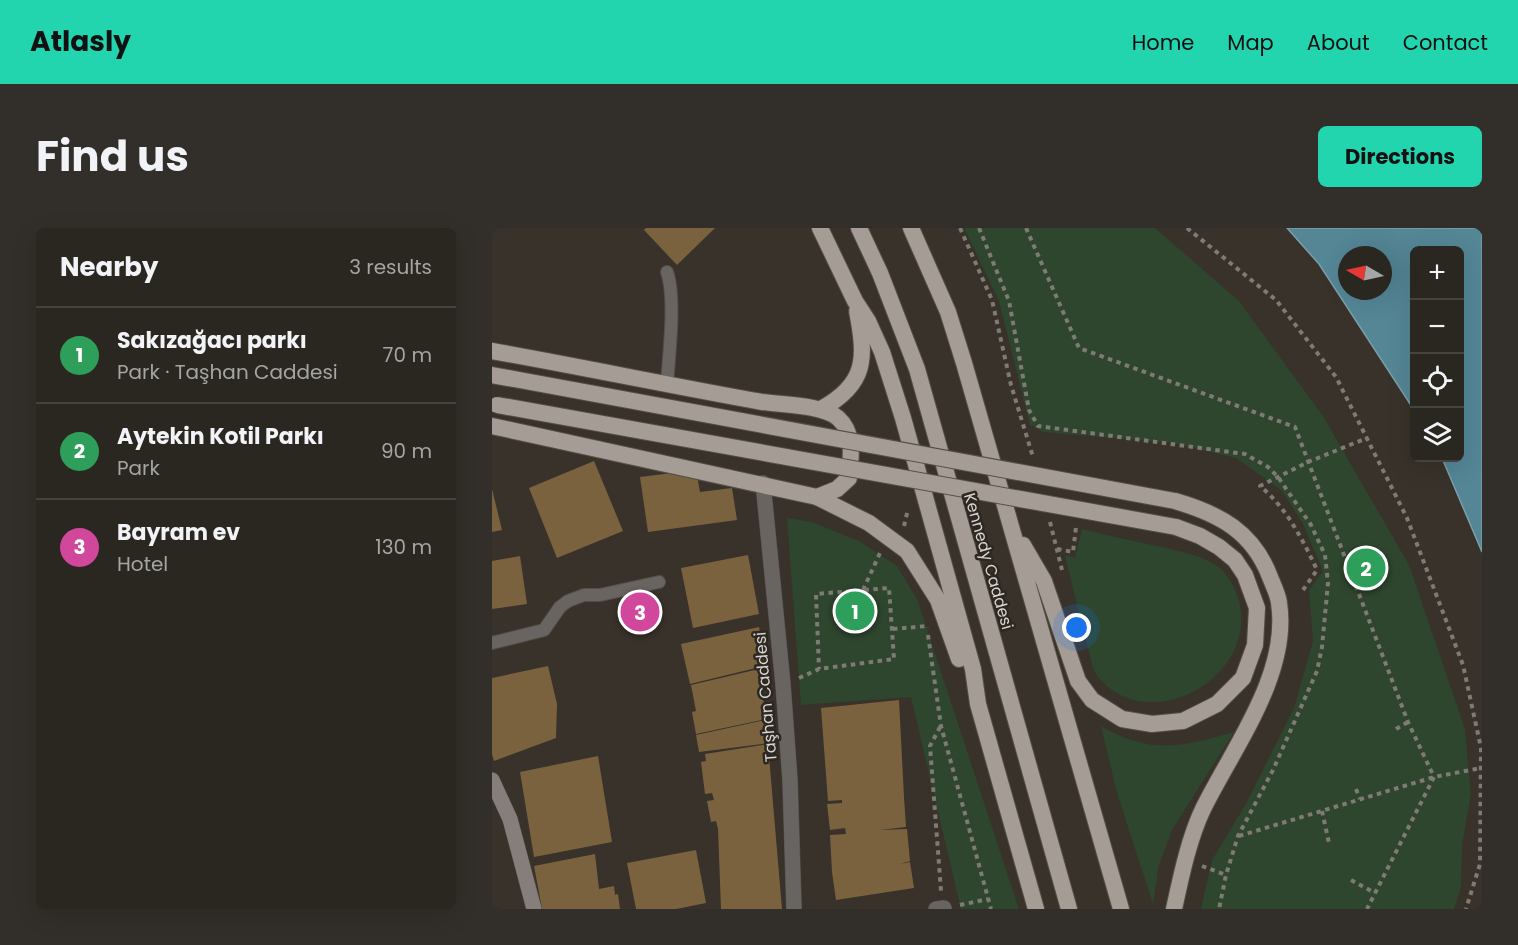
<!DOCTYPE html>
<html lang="en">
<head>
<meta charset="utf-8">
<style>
	body { margin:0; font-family:Poppins,sans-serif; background:#322e29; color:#f1f3f6 }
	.controls { position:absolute; right:18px; top:18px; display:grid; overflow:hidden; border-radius:9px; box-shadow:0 6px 24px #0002 }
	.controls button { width:54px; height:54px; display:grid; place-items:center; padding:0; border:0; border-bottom:2px solid #46433e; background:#2a2620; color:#f1f3f6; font:30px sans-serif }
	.compass { position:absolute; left:846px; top:18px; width:54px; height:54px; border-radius:50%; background:#2a2620; box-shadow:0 6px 24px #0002; rotate:279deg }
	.you { position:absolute; left:585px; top:400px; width:21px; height:21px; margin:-15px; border:4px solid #fff; border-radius:50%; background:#1a73e8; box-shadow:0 0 0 9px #1a73e833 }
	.badge { display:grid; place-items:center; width:39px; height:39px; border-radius:50%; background:#22d5af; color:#fff; font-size:20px; font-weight:700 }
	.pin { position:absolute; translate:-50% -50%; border:3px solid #fff; box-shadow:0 2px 6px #0006 }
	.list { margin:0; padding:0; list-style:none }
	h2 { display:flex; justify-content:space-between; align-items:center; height:78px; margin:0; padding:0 24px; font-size:26px }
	h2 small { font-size:20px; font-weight:400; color:#a5a5a5 }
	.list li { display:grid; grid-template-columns:39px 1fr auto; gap:18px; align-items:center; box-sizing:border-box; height:96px; padding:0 24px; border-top:2px solid #46433e }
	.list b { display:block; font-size:22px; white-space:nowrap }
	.list p { margin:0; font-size:20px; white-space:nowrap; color:#a5a5a5 }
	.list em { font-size:20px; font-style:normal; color:#a5a5a5 }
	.icon { flex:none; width:33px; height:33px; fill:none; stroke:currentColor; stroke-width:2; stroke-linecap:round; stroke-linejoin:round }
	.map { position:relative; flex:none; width:990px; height:681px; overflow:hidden; border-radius:9px }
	header { display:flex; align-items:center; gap:36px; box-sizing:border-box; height:84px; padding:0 30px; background:#22d5af; color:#111 }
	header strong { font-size:28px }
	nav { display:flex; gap:33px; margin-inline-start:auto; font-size:21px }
	.intro { display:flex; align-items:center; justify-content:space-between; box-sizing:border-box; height:144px; padding:0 36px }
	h1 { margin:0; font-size:42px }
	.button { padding:15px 27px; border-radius:9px; background:#22d5af; color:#111; font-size:21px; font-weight:700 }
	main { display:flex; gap:36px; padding:0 36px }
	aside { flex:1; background:#2a2620; border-radius:9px; box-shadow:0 6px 24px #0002 }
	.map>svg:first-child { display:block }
	.green { fill:#2e452e }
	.water { fill:#548696; stroke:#7c9ea8; stroke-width:1.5; fill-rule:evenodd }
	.building { fill:#7b623f }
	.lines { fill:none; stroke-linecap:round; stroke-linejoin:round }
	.service-casing { stroke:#554f48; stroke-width:14 }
	.minor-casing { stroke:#554f48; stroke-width:16 }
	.secondary-casing { stroke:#554f48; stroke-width:16 }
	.trunk-casing { stroke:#554f48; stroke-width:18 }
	.path { stroke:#7f7a74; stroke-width:4; stroke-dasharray:4.5 4.5; stroke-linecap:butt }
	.service { stroke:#686461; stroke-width:12 }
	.minor { stroke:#686461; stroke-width:15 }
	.secondary { stroke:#857e7a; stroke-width:15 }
	.trunk { stroke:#a69c96; stroke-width:16 }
	.trunk-bridge-casing { stroke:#554f48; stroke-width:18; stroke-linecap:butt }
	.trunk-bridge { stroke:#a69c96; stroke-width:16 }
	.labels { text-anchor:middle; stroke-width:5; stroke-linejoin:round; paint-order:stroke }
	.street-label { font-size:16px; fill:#d9d5d1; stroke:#2d2821 }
</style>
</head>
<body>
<header>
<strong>Atlasly</strong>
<nav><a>Home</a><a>Map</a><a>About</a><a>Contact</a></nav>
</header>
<div class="intro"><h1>Find us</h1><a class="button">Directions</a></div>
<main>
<aside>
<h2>Nearby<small>3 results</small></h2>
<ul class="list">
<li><span class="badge" style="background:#2e9e5b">1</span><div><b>Sakızağacı parkı</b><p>Park · Taşhan Caddesi</p></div><em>70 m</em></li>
<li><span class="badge" style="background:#2e9e5b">2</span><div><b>Aytekin Kotil Parkı</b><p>Park</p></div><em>90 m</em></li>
<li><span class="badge" style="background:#d1479c">3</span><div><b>Bayram ev</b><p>Hotel</p></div><em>130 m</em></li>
</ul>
</aside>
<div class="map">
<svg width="990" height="681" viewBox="0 0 990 681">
	<rect width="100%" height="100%" fill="#38322a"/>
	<!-- green -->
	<g class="green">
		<path d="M472,0H663L747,73L831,188L917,337L973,501L979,566L970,617L969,659L962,681H709L720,632L755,574L802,480L821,413L817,362L831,343L810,294L789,262L744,230L682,215L551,204L538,197L507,73Z"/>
		<path d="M295,290L320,294L367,313L405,338L425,371L527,681H469L419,469L309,477Z"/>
		<path d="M590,301C615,307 640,313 665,318C686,323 707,326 725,338C734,344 742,357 745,367C773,445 659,513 606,449C601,443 599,432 597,424C588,392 581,359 573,327L583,330Z"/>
		<path d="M609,498C659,527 689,519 742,504L680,602L667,637L661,676L625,565Z"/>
	</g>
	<!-- water -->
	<path class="water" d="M795,0H990V324L950,230H968V22H922V182L827,36ZM855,27H891V63H855Z"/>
	<!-- building -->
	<g class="building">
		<path d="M154,0H223L185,37L152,2Z"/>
		<path d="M102,233L131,303L65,330L37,260Z"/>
		<path d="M204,242L208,264L240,260L245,292L156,304L148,249Z"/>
		<path d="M0,261L10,302L0,304Z"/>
		<path d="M256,327L267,386L201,400L189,340Z"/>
		<path d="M28,328L35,376L0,381V333Z"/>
		<path d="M267,399L273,433L266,434L268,439L198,456L189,416Z"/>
		<path d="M56,438L65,476L64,510L2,533L0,526V450Z"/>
		<path d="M267,441L274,491L204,506L200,484L204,483L199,457Z"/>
		<path d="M407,472L412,569L405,570L412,569L414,599L387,602L415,601L418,633L408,636L418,634L422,660L344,672L340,644L338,607L354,606L353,600L338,602L335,576L350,575V572L336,573L329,480Z"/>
		<path d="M273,492L277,515L207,524L204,507Z"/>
		<path d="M276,516L290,681H229L226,601L224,593L219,594L215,573L222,572L220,565L213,566L209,534L214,533L213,526Z"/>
		<path d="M106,528L120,614L42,629L28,544Z"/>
		<path d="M204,622L214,675L184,681H144L135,635Z"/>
		<path d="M103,626L107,661L122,658L123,667L126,666L128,681H50L42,638Z"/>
	</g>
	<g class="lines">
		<!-- service casing -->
		<g class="service-casing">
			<g id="service">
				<path d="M175,156C177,127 184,70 175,44"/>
				<path d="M0,415L52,402L68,379L76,373L92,367H108L167,354"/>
			</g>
		</g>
		<!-- minor casing -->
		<g class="minor-casing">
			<g id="minor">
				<path d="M271,255L291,456L298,552L302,681"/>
				<path d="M444,681L452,680"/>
			</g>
		</g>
		<!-- secondary casing -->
		<g class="secondary-casing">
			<path id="secondary" d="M0,552L18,591L42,681"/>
		</g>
		<!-- trunk casing -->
		<g class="trunk-casing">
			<g id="trunk">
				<path d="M328,0L363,73L376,93L390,124L411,190L481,441L486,476L544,681"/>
				<path d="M367,0L388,45L425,141L577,681"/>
				<path d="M419,0L456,84L472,135L629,681"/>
				<path d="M0,123C90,139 180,158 270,174C291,177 331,177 346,190C363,205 359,229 357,250L345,261L325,269"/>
				<path d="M0,147L22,151"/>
				<path d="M329,181C375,156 374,130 365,83"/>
				<path d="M0,198L325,269L377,295L415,323L446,372L467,431"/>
				<path d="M531,317L552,353L586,453L600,472L630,491L660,496L691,493L725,476L751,450L763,417L765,380L753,347L743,332L727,319L708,308L684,299"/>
				<path d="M682,681C689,649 697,610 711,581C741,520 798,446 787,375C786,366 781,357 778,349C761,304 728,286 683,273"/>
			</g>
		</g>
		<!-- path -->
		<g class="path">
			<path d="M468,0L500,72L519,157L541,229"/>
			<path d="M487,0L517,73L537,182L546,198L753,226L776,239L786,249L819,297L833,327L836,355L830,419L825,443L781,542L746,608L734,647L727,681"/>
			<path d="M534,0L587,120L803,199L916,494L942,549L875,681"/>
			<path d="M695,0L784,72L844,149L915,290L971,437L989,520L988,636L974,681"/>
			<path d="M558,294L570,342"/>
			<path d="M412,298L416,281"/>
			<path d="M565,321L581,324L584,299"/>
			<path d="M371,362L388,325"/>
			<path d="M811,362L825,342C811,312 794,279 768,258L816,234L875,210"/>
			<path d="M401,401L435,398V400"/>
			<path d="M436,407L449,498L499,681"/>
			<path d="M307,450L327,441L402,431L397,360L324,366L327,441"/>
			<path d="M448,499L438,518L449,663"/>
			<path d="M904,501L916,494"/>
			<path d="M864,561L868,571"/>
			<path d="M830,583L837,615"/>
			<path d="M747,608L942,549L989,540"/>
			<path d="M710,638L734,647"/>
			<path d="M859,652L883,665"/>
			<path d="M468,677L496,671"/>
		</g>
		<!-- service -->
		<use href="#service" class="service"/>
		<!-- minor -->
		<use href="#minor" class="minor"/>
		<!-- secondary -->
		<use href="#secondary" class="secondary"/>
		<!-- trunk -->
		<use href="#trunk" class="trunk"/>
		<!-- trunk-bridge casing -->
		<g class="trunk-bridge-casing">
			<g id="trunk-bridge">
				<path d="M22,151L683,273"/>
				<path d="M5,177L684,299"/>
			</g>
		</g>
		<!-- trunk-bridge -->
		<use href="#trunk-bridge" class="trunk-bridge"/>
	</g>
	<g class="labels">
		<!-- street labels -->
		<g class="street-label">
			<text transform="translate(497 333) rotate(74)" y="6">Kennedy Caddesi</text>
			<text transform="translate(273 469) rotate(-95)" y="6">Taşhan Caddesi</text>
		</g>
	</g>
</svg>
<div class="controls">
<button>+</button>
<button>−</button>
<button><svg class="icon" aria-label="locate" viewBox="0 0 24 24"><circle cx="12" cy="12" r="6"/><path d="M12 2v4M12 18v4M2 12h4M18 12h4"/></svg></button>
<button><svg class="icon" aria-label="layers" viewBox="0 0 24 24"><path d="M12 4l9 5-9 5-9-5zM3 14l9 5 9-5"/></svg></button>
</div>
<svg class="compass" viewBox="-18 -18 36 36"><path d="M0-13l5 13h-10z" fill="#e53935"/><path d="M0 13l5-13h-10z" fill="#a5a5a5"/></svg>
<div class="you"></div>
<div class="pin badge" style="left:363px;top:383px;background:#2e9e5b">1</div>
<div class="pin badge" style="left:874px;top:340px;background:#2e9e5b">2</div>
<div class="pin badge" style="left:148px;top:384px;background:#d1479c">3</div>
</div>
</main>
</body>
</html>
